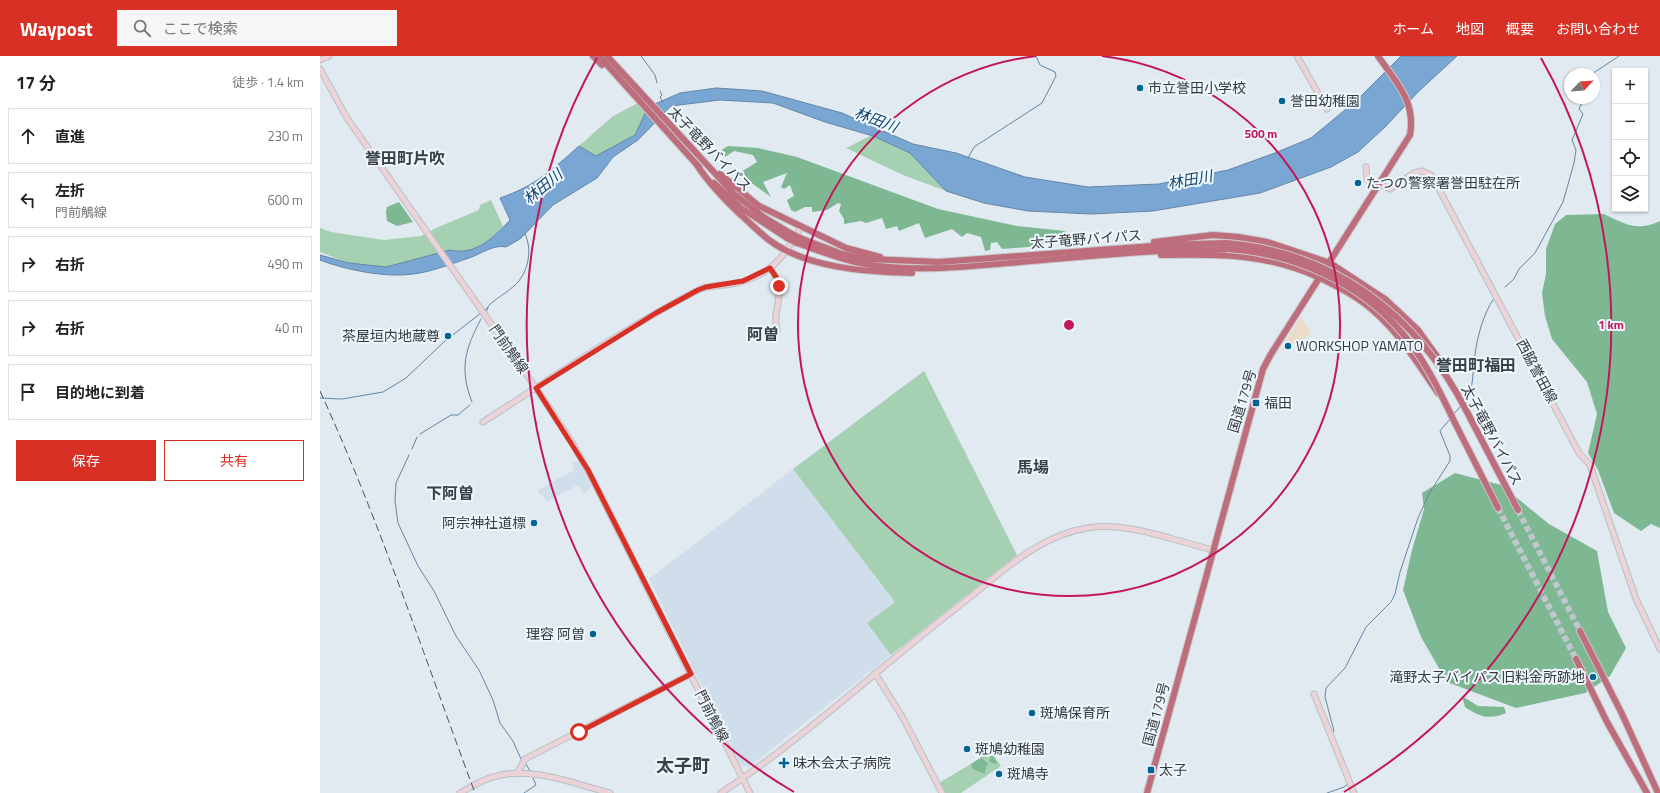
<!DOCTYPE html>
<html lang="ja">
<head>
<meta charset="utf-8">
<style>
	body { margin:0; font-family:"Titillium Web","Noto Sans JP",sans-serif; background:#f6f6f6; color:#222 }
	.controls { position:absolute; right:12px; top:12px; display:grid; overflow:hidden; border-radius:0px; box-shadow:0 1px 3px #0004 }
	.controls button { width:36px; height:36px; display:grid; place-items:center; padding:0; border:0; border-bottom:1px solid #e0e0e0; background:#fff; color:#222; font:20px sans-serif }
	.compass { position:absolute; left:1244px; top:12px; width:36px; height:36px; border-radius:50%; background:#fff; box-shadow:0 1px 3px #0004; rotate:65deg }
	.stop { position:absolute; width:12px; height:12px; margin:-9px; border:3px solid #d93025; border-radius:50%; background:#fff }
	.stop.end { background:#d93025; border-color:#fff; box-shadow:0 1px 4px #0008 }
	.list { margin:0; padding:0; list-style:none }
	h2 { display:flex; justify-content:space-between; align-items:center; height:52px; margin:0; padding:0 16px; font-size:17px }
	h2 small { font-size:13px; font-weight:400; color:#767676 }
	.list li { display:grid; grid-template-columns:26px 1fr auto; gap:12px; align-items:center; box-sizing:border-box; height:56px; margin:0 8px 8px; padding:0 8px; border:1px solid #e0e0e0; border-radius:0px }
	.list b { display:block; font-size:15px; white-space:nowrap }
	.list p { margin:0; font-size:13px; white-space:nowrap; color:#767676 }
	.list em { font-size:13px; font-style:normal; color:#767676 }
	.actions { display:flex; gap:8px; padding:12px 16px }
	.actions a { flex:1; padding:9px 0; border:1px solid #d93025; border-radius:0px; text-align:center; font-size:14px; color:#d93025 }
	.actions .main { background:#d93025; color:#fff }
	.icon { flex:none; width:22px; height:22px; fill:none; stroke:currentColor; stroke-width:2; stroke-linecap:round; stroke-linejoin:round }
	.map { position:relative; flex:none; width:1340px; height:737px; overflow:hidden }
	header { display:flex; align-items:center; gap:24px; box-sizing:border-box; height:56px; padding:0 20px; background:#d93025; color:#fff }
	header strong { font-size:19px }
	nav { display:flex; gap:22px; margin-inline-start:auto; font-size:14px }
	.search { width:280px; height:36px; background:#f6f6f6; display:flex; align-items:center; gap:10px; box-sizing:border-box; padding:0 14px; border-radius:0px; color:#767676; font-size:15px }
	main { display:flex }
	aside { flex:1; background:#fff }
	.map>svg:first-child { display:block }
	.commercial { fill:#ebdcc9 }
	.built { fill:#cfdeea }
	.green { fill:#a5d0b2 }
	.forest { fill:#7eb892 }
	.water { fill:#79a6d3; stroke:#6586a6 }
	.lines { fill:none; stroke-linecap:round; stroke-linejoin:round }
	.stream { stroke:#6586a6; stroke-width:1 }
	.highway-tunnel { stroke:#bfc6cd; stroke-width:6; stroke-dasharray:6 3; stroke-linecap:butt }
	.secondary-casing { stroke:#b8c0c7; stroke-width:7 }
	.highway-casing { stroke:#c7c8c9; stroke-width:8 }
	.secondary { stroke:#ebd3d7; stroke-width:5 }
	.highway { stroke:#bd6d7b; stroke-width:6 }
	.rail { stroke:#4d5155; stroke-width:1; stroke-dasharray:8 4; stroke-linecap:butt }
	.highway-bridge-casing { stroke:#c7c8c9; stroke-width:8; stroke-linecap:butt }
	.highway-bridge { stroke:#bd6d7b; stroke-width:6 }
	.route { stroke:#d93025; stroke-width:5 }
	.ring { fill:none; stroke:#c2185b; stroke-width:2 }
	.poi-dot { fill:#006392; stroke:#eef7fe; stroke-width:1.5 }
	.labels { text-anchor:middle; stroke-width:4; stroke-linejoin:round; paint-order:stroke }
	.poi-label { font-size:14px; fill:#363a3d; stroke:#eef7fe; text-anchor:start }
	.street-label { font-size:14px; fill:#363a3d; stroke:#eef7fe }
	.water-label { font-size:15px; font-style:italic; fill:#0f416c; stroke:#eef7fe }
	.quarter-label { font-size:16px; font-weight:bold; fill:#394046; stroke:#eef7fe }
	.district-label { font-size:18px; font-weight:bold; fill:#394046; stroke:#eef7fe }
	.centre { fill:#c2185b; stroke:#eef7fe; stroke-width:2 }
	.ring-label { font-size:12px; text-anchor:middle; font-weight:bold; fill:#c2185b; stroke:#eef7fe; stroke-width:4; stroke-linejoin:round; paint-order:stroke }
</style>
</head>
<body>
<header>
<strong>Waypost</strong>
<div class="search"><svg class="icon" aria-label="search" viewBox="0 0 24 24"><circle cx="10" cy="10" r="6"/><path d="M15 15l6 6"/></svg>ここで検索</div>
<nav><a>ホーム</a><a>地図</a><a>概要</a><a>お問い合わせ</a></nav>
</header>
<main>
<aside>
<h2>17 分<small>徒歩 · 1.4 km</small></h2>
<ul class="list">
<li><svg class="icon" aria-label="ahead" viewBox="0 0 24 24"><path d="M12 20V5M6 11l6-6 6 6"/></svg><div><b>直進</b></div><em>230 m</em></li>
<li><svg class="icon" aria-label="left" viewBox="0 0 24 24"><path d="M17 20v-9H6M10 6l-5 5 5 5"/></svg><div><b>左折</b><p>門前鵤線</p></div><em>600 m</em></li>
<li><svg class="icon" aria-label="right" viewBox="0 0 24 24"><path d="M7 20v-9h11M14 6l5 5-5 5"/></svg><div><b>右折</b></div><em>490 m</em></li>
<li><svg class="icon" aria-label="right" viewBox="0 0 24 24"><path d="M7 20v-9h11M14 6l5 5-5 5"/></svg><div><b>右折</b></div><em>40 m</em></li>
<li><svg class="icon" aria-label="arrive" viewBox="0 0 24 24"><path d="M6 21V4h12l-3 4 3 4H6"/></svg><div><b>目的地に到着</b></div></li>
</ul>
<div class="actions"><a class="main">保存</a><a>共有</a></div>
</aside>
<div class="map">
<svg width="1340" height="737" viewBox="0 0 1340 737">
	<rect width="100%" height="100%" fill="#e1e9f1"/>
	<!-- commercial -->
	<path class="commercial" d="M981,260L991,278L960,296L970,278Z"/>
	<!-- built -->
	<g class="built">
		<path d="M258,406L271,430L264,438L258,429L226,446L222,438L220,439L218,434L254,414L253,407Z"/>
		<path d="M473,413L575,546L547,567L571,599L429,711L421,710L329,523Z"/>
	</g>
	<!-- green -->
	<g class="green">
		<path d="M322,45L328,51L316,79L276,101L259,90L293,60Z"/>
		<path d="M552,79L590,97L626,135L583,119L526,92Z"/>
		<path d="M171,144L183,170C169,186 152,199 130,194L66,211L29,207L0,196V172L11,176L64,184L101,180L116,172L159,154L160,149Z"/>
		<path d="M604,315L697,499L571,599L547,567L575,546L473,413Z"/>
		<path d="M671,696L681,710L641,737H625L619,727Z"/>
	</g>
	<!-- forest -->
	<g class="forest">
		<path d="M408,90L438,92L477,101L618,153L697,170L745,175L748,179L730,182L720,190L682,193L677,186L671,187L670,194L665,195L661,181L647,177L642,181L632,173L605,182L599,167L579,175L577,170L566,173L562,162L546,167L541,165L524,168V163L519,155L521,148L518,147L507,154L492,156V151H485L475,156L471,154L467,144L474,140L470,129L464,133L461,131L467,117L443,126L451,141L433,128L421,116L437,106L433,99L414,95L405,101L400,95Z"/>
		<path d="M79,146L93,166L77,170L67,165L66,156L67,151Z"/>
		<path d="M1284,158C1305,168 1317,176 1340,165V472L1331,468L1321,475L1294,457L1278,414L1268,397L1277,358L1267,326L1232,283L1225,260L1222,237L1226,218V193L1235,168L1246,159Z"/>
		<path d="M1135,417L1181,429L1229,468L1277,495L1288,556L1306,592L1290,620L1265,637L1196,652L1127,626L1101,581L1083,534L1092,494L1104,453L1102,437Z"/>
		<path d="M1142,640L1158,650L1184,651L1186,657C1170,664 1159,661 1145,651Z"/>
		<path d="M670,696L678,708L670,706L669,704L671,702L668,698L662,702L668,708L665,714V718L653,713L651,708Z"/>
	</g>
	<!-- water -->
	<path class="water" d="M1081,0H1137L1098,36L1065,71L1038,96L1011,111L940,137L833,155L771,158L708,155L664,147L626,135L590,97L553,80L505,66L453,47L400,44L351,50L318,84L293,101L277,122L233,149L200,183L186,191C174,188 161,198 149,202C131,208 111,216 93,218C66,222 26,214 0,204V199L29,207L66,211L130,194C156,200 174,181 190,164L180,142C215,130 232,114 259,90L276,100L315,79L328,51L360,37L396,32L442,35L522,57L593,88L636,97L705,121L768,131L839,128L908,114L955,97L991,82L1037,44Z"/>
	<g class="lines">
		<!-- stream -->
		<g class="stream">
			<path d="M321,0L335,19L337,27"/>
			<path d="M1272,18L1299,0"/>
			<path d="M340,35L342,39L340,41L343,46"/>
			<path d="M648,102L654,91L722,47L736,20L735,16L720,9L716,0"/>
			<path d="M1185,231L1194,223L1199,213L1215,197L1243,146L1254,107L1256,94L1252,84L1263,58L1259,53L1264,42"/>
			<path d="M169,249C177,242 186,237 194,230C208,218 213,194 205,178"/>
			<path d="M164,255L169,250"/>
			<path d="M166,256L168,252"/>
			<path d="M0,342L22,343L63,336L86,322L125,285L161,257"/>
			<path d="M152,346C139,313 145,293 161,263"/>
			<path d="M1145,346C1155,332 1152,314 1155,298C1158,278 1163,259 1174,242"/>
			<path d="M1133,359L1140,351"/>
			<path d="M100,378L131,359H138L150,349"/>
			<path d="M92,393L97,381"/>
			<path d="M89,399L76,427L75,445L78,467L98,510L114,535L136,580L159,614L173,644L180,667L193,685L201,703"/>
			<path d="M1012,677L1014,675L1005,641L1006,632L1025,612L1046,571L1071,546L1075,538L1080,516L1098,462L1110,436L1130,405V400L1120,375L1130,363"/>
			<path d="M206,708L210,715"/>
			<path d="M204,737L216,729L213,722"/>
			<path d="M1007,737L1024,731L1028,728"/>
		</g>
		<!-- highway-tunnel -->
		<g class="highway-tunnel">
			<path d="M1178,452L1256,603"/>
			<path d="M1198,454L1260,575"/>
		</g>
		<!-- secondary casing -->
		<g class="secondary-casing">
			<g id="secondary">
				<path d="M977,0L1007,53"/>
				<path d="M0,4L9,0"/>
				<path d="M0,13L27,62L216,332L253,388L275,428L430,737"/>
				<path d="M1046,111L1047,123L1056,133"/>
				<path d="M1060,128L1070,133L1094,117L1102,115L1112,120L1259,397L1270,409L1316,543L1340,593"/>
				<path d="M450,212C453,216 456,221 458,226C463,241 452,258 457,274"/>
				<path d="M163,366C233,321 302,274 376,235C387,229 399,230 411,228C425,226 439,220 450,212C464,201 472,186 481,171"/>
				<path d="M555,617L583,662L622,737"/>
				<path d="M994,638L1034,737"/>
				<path d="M197,718L205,703L371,618"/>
				<path d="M140,737C151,731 162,724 173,721C211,709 254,728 290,737"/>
				<path d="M401,737C487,680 563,608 644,546C682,516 718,480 767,472C810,465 853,485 894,494"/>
			</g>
		</g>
		<!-- highway casing -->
		<g class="highway-casing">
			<g id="highway">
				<path d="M273,0L282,9"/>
				<path d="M279,0L379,111"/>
				<path d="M287,0L414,138L445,162L470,177"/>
				<path d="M377,109C390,129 405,144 421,159C430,167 439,176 449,184C486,212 547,216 592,217"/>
				<path d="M400,118L439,150L526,192L560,201"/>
				<path d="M394,127L421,152L467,182"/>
				<path d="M480,182L522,198L548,203L619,206L846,189L906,187"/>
				<path d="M834,186L893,179L918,181L947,186L1010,207L1065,243L1098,274L1124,310L1126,320"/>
				<path d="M477,187C503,196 530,207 558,210C602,215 645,211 689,207C761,201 834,193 907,193"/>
				<path d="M841,199C898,198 945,197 998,221C1026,234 1047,246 1068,269C1087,289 1102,314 1118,337"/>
				<path d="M1146,354L1198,454"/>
				<path d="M1135,367L1178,452"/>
				<path d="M1260,575L1302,658L1338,737"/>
				<path d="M1256,603L1287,666L1327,737"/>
				<path d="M827,737L943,313L951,298L1090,79C1096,45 1076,26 1058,0"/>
			</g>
		</g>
		<!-- secondary -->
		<use href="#secondary" class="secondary"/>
		<!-- highway -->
		<use href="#highway" class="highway"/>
		<!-- rail -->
		<path class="rail" d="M0,335C60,466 105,603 155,737"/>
		<!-- highway-bridge casing -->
		<g class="highway-bridge-casing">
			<g id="highway-bridge">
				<path d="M470,177L480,182"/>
				<path d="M467,182L477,187"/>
				<path d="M906,187C1015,196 1097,259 1146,354"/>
				<path d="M907,193C972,197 1040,226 1083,278C1105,304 1120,336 1135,367"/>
			</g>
		</g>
		<!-- highway-bridge -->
		<use href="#highway-bridge" class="highway-bridge"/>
	</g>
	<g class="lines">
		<!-- route -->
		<path class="route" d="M259,676L371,618L268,414L216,332L336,257L378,234L386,231L423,225L450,212L458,224L459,230"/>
	</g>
	<!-- distance rings -->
	<g class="ring">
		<path d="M782 0A271 271 0 1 1 716 0"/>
		<path d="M474 736A542 542 0 0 1 277 2M1221 2A542 542 0 0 1 1024 736"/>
	</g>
	<!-- markers -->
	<g class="poi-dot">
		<circle cx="820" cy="32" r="4"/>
		<circle cx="962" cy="45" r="4"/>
		<circle cx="1038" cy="127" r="4"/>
		<circle cx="128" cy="280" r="4"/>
		<circle cx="968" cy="290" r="4"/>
		<rect x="932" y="343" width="8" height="8" rx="2"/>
		<circle cx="214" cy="467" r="4"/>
		<circle cx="273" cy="578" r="4"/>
		<circle cx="1273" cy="621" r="4"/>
		<circle cx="712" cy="657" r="4"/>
		<circle cx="647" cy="693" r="4"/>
		<path d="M462 701h4v4h4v4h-4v4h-4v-4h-4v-4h4z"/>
		<rect x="827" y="710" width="8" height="8" rx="2"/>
		<circle cx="679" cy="718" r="4"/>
	</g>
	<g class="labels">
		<!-- poi labels -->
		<g class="poi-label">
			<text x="828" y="37">市立誉田小学校</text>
			<text x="970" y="50">誉田幼稚園</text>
			<text x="1046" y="132">たつの警察署誉田駐在所</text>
			<text x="120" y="285" text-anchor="end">茶屋垣内地蔵尊</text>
			<text x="976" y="295">WORKSHOP YAMATO</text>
			<text x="944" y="352">福田</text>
			<text x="206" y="472" text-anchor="end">阿宗神社道標</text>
			<text x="265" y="583" text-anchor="end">理容 阿曽</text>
			<text x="1265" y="626" text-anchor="end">滝野太子バイパス旧料金所跡地</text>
			<text x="720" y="662">斑鳩保育所</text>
			<text x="655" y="698">斑鳩幼稚園</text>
			<text x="473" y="712">味木会太子病院</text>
			<text x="839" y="719">太子</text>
			<text x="687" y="723">斑鳩寺</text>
		</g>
		<!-- street labels -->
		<g class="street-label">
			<text transform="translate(390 93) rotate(46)" y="5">太子竜野バイパス</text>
			<text transform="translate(766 183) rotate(-4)" y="5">太子竜野バイパス</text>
			<text transform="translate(189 293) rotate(55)" y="5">門前鵤線</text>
			<text transform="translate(1217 315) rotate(62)" y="5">西脇誉田線</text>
			<text transform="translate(922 345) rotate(-73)" y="5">国道179号</text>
			<text transform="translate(1172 379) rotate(62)" y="5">太子竜野バイパス</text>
			<text transform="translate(836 658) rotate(-75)" y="5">国道179号</text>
			<text transform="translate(392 660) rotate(63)" y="5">門前鵤線</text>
		</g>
		<!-- water labels -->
		<g class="water-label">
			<text transform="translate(556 64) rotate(21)" y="5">林田川</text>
			<text transform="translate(870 124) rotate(-10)" y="5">林田川</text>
			<text transform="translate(223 131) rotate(-40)" y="5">林田川</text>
		</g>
		<!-- quarter labels -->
		<g class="quarter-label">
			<text x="85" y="108">誉田町片吹</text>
			<text x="443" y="284">阿曽</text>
			<text x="1156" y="315">誉田町福田</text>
			<text x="713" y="417">馬場</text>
			<text x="130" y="443">下阿曽</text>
		</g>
		<!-- district labels -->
		<g class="district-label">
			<text x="363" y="716">太子町</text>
		</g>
	</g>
	<circle cx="749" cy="269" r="6" class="centre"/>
	<g class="ring-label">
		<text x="941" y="82">500 m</text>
		<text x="1291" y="273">1 km</text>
	</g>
</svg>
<div class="controls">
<button>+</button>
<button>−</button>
<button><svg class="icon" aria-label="locate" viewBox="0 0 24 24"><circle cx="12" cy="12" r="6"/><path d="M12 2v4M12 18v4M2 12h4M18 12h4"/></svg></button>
<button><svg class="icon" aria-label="layers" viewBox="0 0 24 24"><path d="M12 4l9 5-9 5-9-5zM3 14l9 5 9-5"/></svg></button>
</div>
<svg class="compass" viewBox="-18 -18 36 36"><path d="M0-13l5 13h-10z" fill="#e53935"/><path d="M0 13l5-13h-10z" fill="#767676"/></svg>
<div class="stop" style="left:259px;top:676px"></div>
<div class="stop end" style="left:459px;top:230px"></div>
</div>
</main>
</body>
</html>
